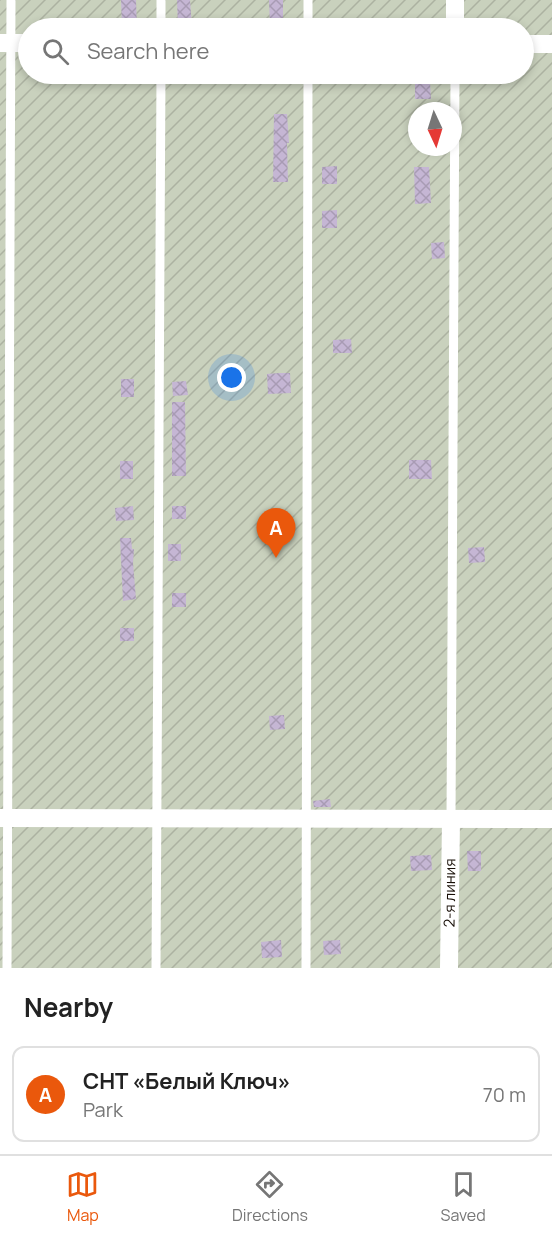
<!DOCTYPE html>
<html lang="en">
<head>
<meta charset="utf-8">
<style>
	body { margin:0; font-family:Manrope,sans-serif; background:#f2f2f2; color:#222 }
	.compass { position:absolute; left:408px; top:102px; width:54px; height:54px; border-radius:50%; background:#fff; box-shadow:0 3px 9px #0003; rotate:176deg }
	.you { position:absolute; left:232px; top:378px; width:21px; height:21px; margin:-15px; border:4px solid #fff; border-radius:50%; background:#1a73e8; box-shadow:0 0 0 9px #1a73e833 }
	.badge { display:grid; place-items:center; width:39px; height:39px; border-radius:50%; background:#ea580c; color:#fff; font-size:20px; font-weight:700 }
	.pin { position:absolute; translate:-50% -50px; filter:drop-shadow(0 2px 3px #0008) }
	.pin::after { content:''; position:absolute; top:32px; width:21px; height:18px; background:inherit; clip-path:polygon(0 0,100% 0,50% 100%) }
	.list { margin:0; padding:0; list-style:none }
	h2 { display:flex; justify-content:space-between; align-items:center; height:78px; margin:0; padding:0 24px; font-size:26px }
	h2 small { font-size:20px; font-weight:400; color:#767676 }
	.list li { display:grid; grid-template-columns:39px 1fr auto; gap:18px; align-items:center; box-sizing:border-box; height:96px; margin:0 12px 12px; padding:0 12px; border:2px solid #e0e0e0; border-radius:12px }
	.list b { display:block; font-size:22px; white-space:nowrap }
	.list p { margin:0; font-size:20px; white-space:nowrap; color:#767676 }
	.list em { font-size:20px; font-style:normal; color:#767676 }
	.icon { flex:none; width:33px; height:33px; fill:none; stroke:currentColor; stroke-width:2; stroke-linecap:round; stroke-linejoin:round }
	.map { position:relative; flex:none; width:552px; height:968px; overflow:hidden }
	.search { position:absolute; background:#fff; box-shadow:0 3px 9px #0003; left:18px; right:18px; top:18px; height:66px; display:flex; align-items:center; gap:15px; box-sizing:border-box; padding:0 21px; border-radius:33px; color:#767676; font-size:22px }
	.sheet { height:186px; background:#fff }
	nav { display:flex; justify-content:space-around; align-items:center; box-sizing:border-box; height:84px; border-top:2px solid #e0e0e0; background:#fff; font-size:16px; color:#767676 }
	nav a { display:grid; justify-items:center; gap:3px }
	nav .on { color:#ea580c }
	.map>svg:first-child { display:block }
	.garden { fill:url(#garden-furrows); fill-rule:evenodd }
	.building { fill:url(#building-cross-hatch) }
	.lines { fill:none; stroke-linecap:round; stroke-linejoin:round }
	.service { stroke:#fff; stroke-width:9 }
	.minor { stroke:#fff; stroke-width:18 }
	.labels { text-anchor:middle; stroke-width:4.5; stroke-linejoin:round; paint-order:stroke }
	.street-label { font-size:15px; fill:#180f07; stroke:#faefe5 }
</style>
</head>
<body>
<div class="map">
<svg width="552" height="968" viewBox="0 0 552 968">
	<defs>
		<pattern id="garden-furrows" width="10" height="10" patternUnits="userSpaceOnUse" patternTransform="scale(1.5)"><rect width="10" height="10" fill="#c9d1bd"/><path d="M-1 1l2-2M0 10L10 0M9 11l2-2" fill="none" stroke="#acb2a1"/></pattern>
		<pattern id="building-cross-hatch" width="8" height="8" patternUnits="userSpaceOnUse" patternTransform="scale(1.5)"><rect width="8" height="8" fill="#c5b6d4"/><path d="M0 0l8 8M0 8l8-8" fill="none" stroke="#a89bb4"/></pattern>
	</defs>
	<rect width="100%" height="100%" fill="#fbdec5"/>
	<!-- garden -->
	<path class="garden" d="M0,0H552V968H0ZM28,28H524V74H28ZM417,111H453V147H417Z"/>
	<!-- building -->
	<g class="building">
		<path d="M121,0H136L137,28H122Z"/>
		<path d="M177,0H190L192,28H178Z"/>
		<path d="M269,0H283V28H270Z"/>
		<path d="M430,82L431,99H415V83Z"/>
		<path d="M274,114H287L289,143H287L288,182H273Z"/>
		<path d="M337,166V184H322V167Z"/>
		<path d="M414,167H429L431,203L415,204Z"/>
		<path d="M337,210V228H322V211Z"/>
		<path d="M444,242L445,258L432,259L431,243Z"/>
		<path d="M351,339L352,353H333V340Z"/>
		<path d="M279,373H290L291,393L268,394L267,374Z"/>
		<rect x="121" y="379" width="13" height="18"/>
		<path d="M186,381L188,395L173,396L172,382Z"/>
		<path d="M172,402H185L186,476H172Z"/>
		<path d="M409,460H431L432,479H409Z"/>
		<rect x="120" y="461" width="13" height="18"/>
		<path d="M133,506L134,520L116,521L115,508Z"/>
		<rect x="172" y="506" width="14" height="13"/>
		<path d="M120,538H131L132,549H134L133,563L136,599L123,601Z"/>
		<rect x="168" y="544" width="13" height="17"/>
		<path d="M484,547L485,562L469,563L468,548Z"/>
		<rect x="172" y="593" width="14" height="14"/>
		<rect x="120" y="628" width="14" height="13"/>
		<path d="M284,715L285,729L270,730L269,716Z"/>
		<path d="M330,799L331,807H314L313,801Z"/>
		<path d="M467,851H481V871H468Z"/>
		<path d="M431,855L432,870L411,871L410,856Z"/>
		<path d="M281,940L282,957L262,958L261,942Z"/>
		<path d="M340,940L341,954L324,955L323,941Z"/>
	</g>
	<g class="lines">
		<!-- service -->
		<g class="service">
			<path d="M161,0V28"/>
			<path d="M308,28V0"/>
			<path d="M451,819L455,74"/>
			<path d="M7,968L11,0"/>
			<path d="M156,968L161,74"/>
			<path d="M306,968L308,74"/>
		</g>
		<!-- minor -->
		<g class="minor">
			<path d="M455,28V0"/>
			<path d="M0,43H28"/>
			<path d="M524,44H552"/>
			<path d="M0,818L552,819"/>
			<path id="s1" d="M449,968L451,819"/>
		</g>
	</g>
	<g class="labels">
		<!-- street labels -->
		<g class="street-label">
			<text dy="5" stroke="none"><textPath href="#s1" startOffset="75">2-я линия</textPath></text>
		</g>
	</g>
</svg>
<svg class="compass" viewBox="-18 -18 36 36"><path d="M0-13l5 13h-10z" fill="#e53935"/><path d="M0 13l5-13h-10z" fill="#767676"/></svg>
<div class="you"></div>
<div class="pin badge" style="left:276px;top:558px">A</div>
<div class="search"><svg class="icon" aria-label="search" viewBox="0 0 24 24"><circle cx="10" cy="10" r="6"/><path d="M15 15l6 6"/></svg>Search here</div>
</div>
<section class="sheet">
<h2>Nearby<small></small></h2>
<ul class="list">
<li><span class="badge">A</span><div><b>СНТ «Белый Ключ»</b><p>Park</p></div><em>70 m</em></li>
</ul>
</section>
<nav>
<a class="on"><svg class="icon" aria-label="map" viewBox="0 0 24 24"><path d="M3 6l6-2 6 2 6-2v14l-6 2-6-2-6 2zM9 4v14M15 6v14"/></svg>Map</a>
<a><svg class="icon" aria-label="directions" viewBox="0 0 24 24"><path d="M12 3l9 9-9 9-9-9zM9 14v-3h6M13 9l2 2-2 2"/></svg>Directions</a>
<a><svg class="icon" aria-label="saved" viewBox="0 0 24 24"><path d="M7 4h10v16l-5-4-5 4z"/></svg>Saved</a>
</nav>
</body>
</html>
